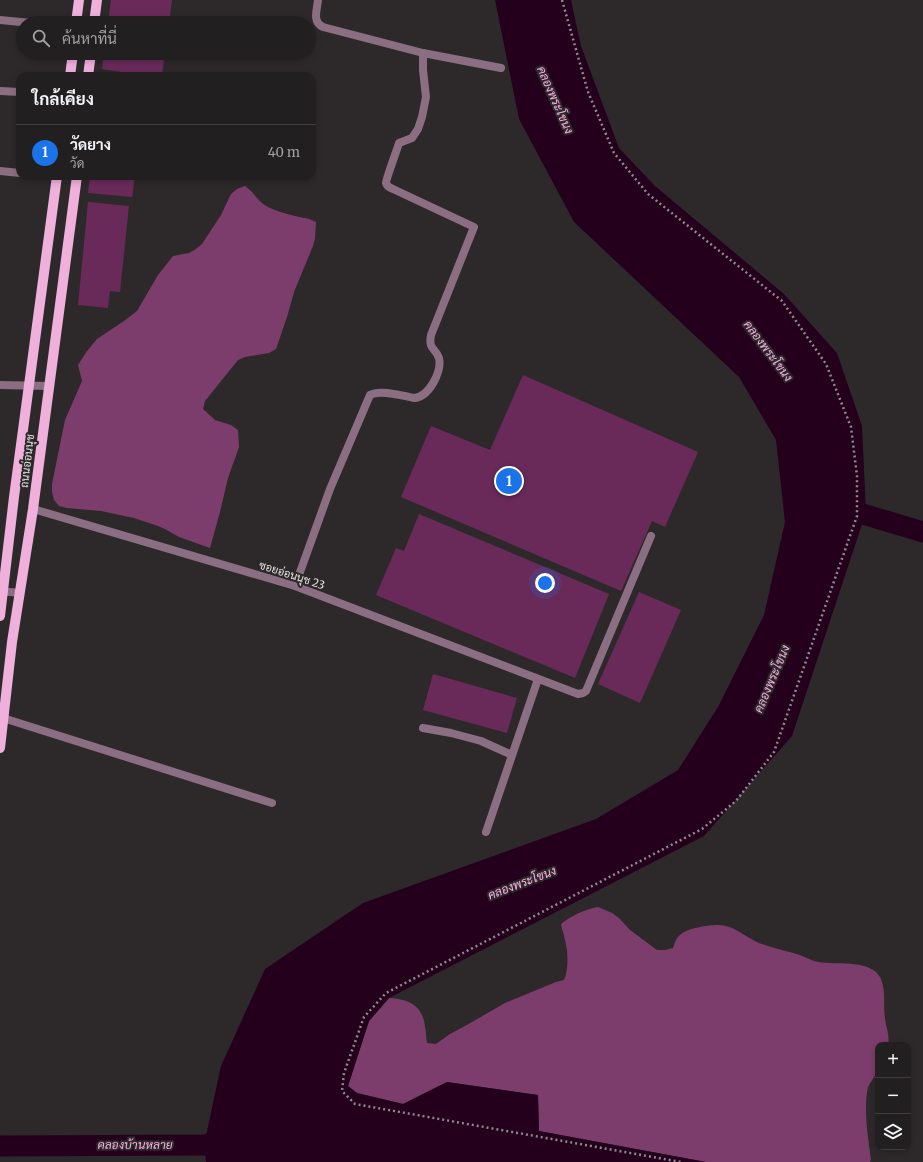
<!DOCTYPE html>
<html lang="th">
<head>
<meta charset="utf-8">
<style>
	body { margin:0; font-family:Merriweather,Sarabun,serif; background:#2a2729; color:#f1f3f6 }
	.controls { position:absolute; right:12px; bottom:12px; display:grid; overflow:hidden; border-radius:8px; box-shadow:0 2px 6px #0003 }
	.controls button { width:36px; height:36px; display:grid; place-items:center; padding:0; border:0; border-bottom:1px solid #3f3d3e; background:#221f20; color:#f1f3f6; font:20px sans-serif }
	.you { position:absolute; left:545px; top:583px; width:14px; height:14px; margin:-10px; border:3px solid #fff; border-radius:50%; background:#1a73e8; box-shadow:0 0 0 6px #1a73e833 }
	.badge { display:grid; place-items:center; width:26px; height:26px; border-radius:50%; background:#1a73e8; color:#fff; font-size:13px; font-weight:700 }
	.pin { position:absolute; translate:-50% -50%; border:2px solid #fff; box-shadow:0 1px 4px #0006 }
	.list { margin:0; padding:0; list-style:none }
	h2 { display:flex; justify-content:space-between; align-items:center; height:52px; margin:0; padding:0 16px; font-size:17px }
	h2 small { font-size:13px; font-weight:400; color:#a2a2a5 }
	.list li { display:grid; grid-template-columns:26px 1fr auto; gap:12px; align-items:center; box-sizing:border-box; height:56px; padding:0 16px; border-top:1px solid #3f3d3e }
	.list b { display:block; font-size:15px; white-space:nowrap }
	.list p { margin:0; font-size:13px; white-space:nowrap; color:#a2a2a5 }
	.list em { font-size:13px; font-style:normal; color:#a2a2a5 }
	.icon { flex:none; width:22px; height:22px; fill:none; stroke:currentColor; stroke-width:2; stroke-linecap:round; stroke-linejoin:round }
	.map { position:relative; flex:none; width:923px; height:1162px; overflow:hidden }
	.search { position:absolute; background:#221f20; box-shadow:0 2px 6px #0003; left:16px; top:16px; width:300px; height:44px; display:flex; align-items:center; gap:10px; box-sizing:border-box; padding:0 14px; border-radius:22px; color:#a2a2a5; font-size:15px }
	.panel { position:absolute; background:#221f20; box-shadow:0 2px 6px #0003; left:16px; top:72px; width:300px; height:108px; border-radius:12px }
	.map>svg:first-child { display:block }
	.forest { fill:#7d3d6c }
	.water { fill:#25001d }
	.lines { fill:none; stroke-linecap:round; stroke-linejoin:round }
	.canal { stroke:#25001d; stroke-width:21 }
	.building { fill:#692a5a }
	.path { stroke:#8d8a8c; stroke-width:2.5; stroke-dasharray:2 3; stroke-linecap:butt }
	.service { stroke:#8c6e83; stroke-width:8 }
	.minor { stroke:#8c6e83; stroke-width:8 }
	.primary { stroke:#efb0dc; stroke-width:10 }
	.labels { text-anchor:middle; stroke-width:4; stroke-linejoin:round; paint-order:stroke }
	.street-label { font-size:11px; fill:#e2dfe1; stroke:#2d292b }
	.water-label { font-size:12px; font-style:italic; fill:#faafe4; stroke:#2d292b }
</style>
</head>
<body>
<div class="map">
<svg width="923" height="1162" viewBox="0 0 923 1162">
	<rect width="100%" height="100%" fill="#2d292b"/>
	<!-- forest -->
	<g class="forest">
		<path d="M245,186C254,192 258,202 268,207C276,211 286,214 295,216C303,218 309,218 316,222L315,238L313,246L294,292L287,317L276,349L269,353L245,357L238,360L205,401L203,409L215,420L231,425L238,430L239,447L228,478L220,512L210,548L179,537L165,529L158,526L134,518L101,511L67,508L59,506L54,500L52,492V484L65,420L82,381L78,365L87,351L97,339L124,321L137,311L158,275L173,256L189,253L196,249L202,244L221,215L231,194L237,189Z"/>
		<path d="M598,907L612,913L619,918L630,930L657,950H665L673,948C675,943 676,938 680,935C687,928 709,925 718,925C734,925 745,937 759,943C772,948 786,951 800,955C804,957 809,959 814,961C832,966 860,959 876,972C878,974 880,977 881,979C886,991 883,1006 885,1018C886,1028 890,1035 888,1045H878C878,1052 880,1063 878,1070C875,1078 868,1083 867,1092C864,1115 868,1137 871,1160L870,1162H706L539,1131L538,1095L447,1082L403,1104L357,1093L348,1086L369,1021L389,998C408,999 423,1005 425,1027C426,1032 426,1037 427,1043L436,1044L450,1034L465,1026L505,1003L556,982L564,980C569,969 568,951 565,940C564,934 562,930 561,924C571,916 585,909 598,907Z"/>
	</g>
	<!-- water -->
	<path class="water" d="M495,0H571L581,46L619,148L655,186L784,294L837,353L862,426L866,512L792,736L704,836L389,998L369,1021L348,1086L357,1093L403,1104L447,1082L538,1095L539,1131L706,1162H206L204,1145L221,1066L265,969L363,903L596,819L678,770L718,707L764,615L785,522L776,440L739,377L574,222L519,119Z"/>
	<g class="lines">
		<!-- canal -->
		<g class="canal">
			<path d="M839,507L923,532"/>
			<path d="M0,1146L204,1145L233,1139"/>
		</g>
	</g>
	<!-- building -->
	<g class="building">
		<path d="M111,0H172L169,23H108Z"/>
		<path d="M104,53H165L162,76H148L102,69Z"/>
		<path d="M90,176H135L132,197L88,193Z"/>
		<path d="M88,202L129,206L120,292L110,291L108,308L78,305Z"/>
		<path d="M523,375L698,452L665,527L652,521L621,591L401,497L431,426L490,450Z"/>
		<path d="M419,514L609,594L575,678L376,595L396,548L404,551Z"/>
		<path d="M639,592L681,610L640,703L598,684Z"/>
		<path d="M433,674L517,698L507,733L423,710Z"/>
	</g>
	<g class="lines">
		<!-- path -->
		<path class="path" d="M562,0L588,92L614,153L648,194L782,301L826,364L851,427L857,476V516L774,752L736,801L702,829L386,993L364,1017L344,1073L342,1091L355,1104L681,1162"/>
		<!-- service -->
		<g class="service">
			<path d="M318,0C317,10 312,22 323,27L423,53L501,68"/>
			<path d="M0,171L20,173"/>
			<path d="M33,509L295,586L578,694L583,693L586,691L651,536"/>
			<path d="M295,586L330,489L370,395C380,389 403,396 414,398C429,397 442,372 439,358C436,348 428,350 431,335L474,227L393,189C390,188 387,187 386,183C386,179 397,150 399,143L412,138L418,129L422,117L426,97L423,70V53"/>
			<path d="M423,728L451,733L481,741L512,755"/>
			<path d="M486,832L538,679"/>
		</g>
		<!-- minor -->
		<g class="minor">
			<path d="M0,20L31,23"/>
			<path d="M0,91L20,92"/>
			<path d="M0,385L49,386"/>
			<path d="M0,591L20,593"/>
			<path d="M3,718L272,803"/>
		</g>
		<!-- primary -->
		<g class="primary">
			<path d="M76,23L79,0"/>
			<path d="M94,23L97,0"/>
			<path d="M70,76L73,53"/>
			<path d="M88,76L91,53"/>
			<path d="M0,616L14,497L57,176"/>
			<path d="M0,748L12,642L33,509L77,176"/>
		</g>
	</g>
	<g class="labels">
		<!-- street labels -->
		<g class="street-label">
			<text transform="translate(27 461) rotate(-83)" y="4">ถนนอ่อนนุช</text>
			<text transform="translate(292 575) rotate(18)" y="4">ซอยอ่อนนุช 23</text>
		</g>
		<!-- water labels -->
		<g class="water-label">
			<text transform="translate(555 100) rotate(66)" y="4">คลองพระโขนง</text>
			<text transform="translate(768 351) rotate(53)" y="4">คลองพระโขนง</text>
			<text transform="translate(772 679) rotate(-67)" y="4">คลองพระโขนง</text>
			<text transform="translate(522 883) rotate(-21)" y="4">คลองพระโขนง</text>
			<text x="135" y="1149">คลองบ้านหลาย</text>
		</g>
	</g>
</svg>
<div class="controls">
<button>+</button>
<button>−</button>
<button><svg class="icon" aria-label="layers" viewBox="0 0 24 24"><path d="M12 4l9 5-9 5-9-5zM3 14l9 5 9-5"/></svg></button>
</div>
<div class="you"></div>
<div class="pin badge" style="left:509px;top:481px">1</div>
<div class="search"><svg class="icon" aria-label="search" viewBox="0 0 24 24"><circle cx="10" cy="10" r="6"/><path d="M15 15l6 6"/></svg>ค้นหาที่นี่</div>
<section class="panel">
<h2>ใกล้เคียง<small></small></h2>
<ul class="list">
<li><span class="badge">1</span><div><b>วัดยาง</b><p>วัด</p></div><em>40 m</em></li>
</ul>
</section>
</div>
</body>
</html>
